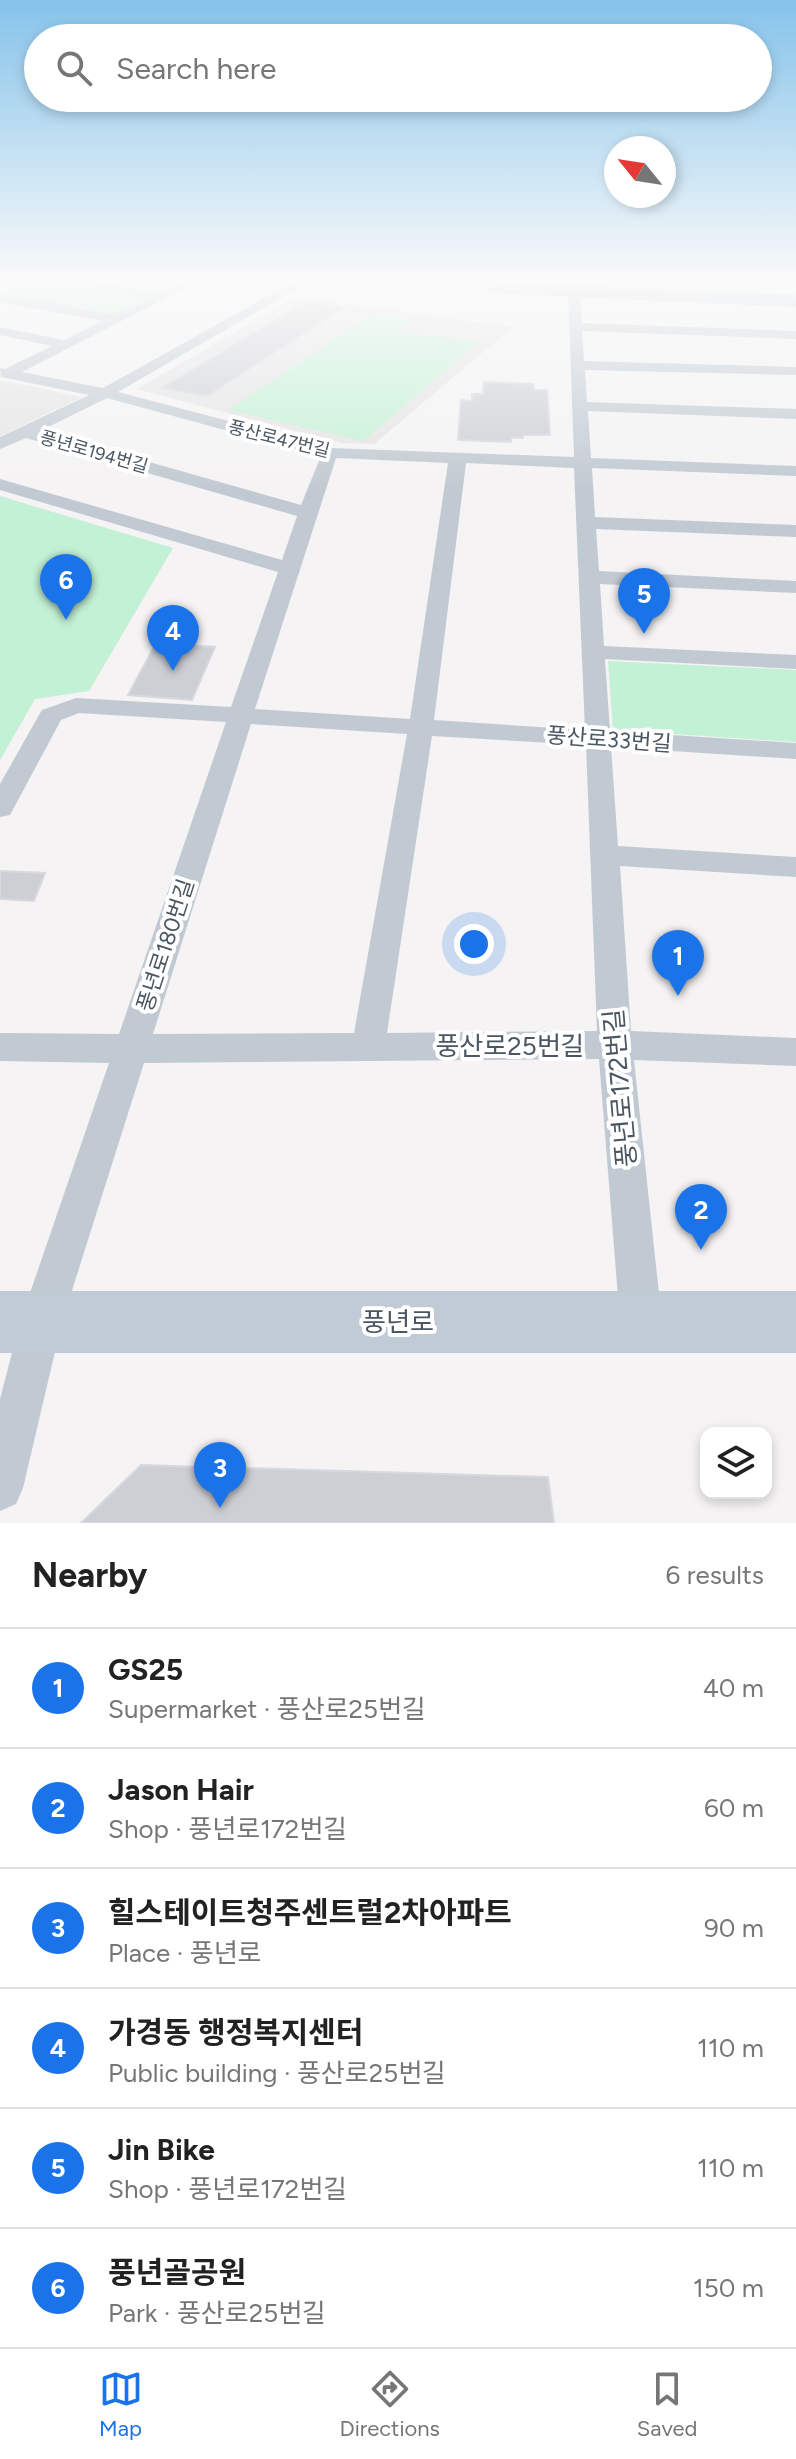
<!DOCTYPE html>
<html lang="en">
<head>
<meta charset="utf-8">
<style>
	body { margin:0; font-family:Figtree,"Noto Sans KR",sans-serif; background:#f6f6f6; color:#222 }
	.controls { position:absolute; right:24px; bottom:24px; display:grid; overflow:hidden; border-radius:16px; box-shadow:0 4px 12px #0003 }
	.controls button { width:72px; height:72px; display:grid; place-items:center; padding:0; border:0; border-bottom:2px solid #e0e0e0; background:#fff; color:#222; font:40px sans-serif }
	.compass { position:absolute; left:604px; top:136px; width:72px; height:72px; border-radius:50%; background:#fff; box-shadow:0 4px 12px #0003; rotate:300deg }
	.you { position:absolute; left:474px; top:944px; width:28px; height:28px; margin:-20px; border:6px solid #fff; border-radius:50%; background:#1a73e8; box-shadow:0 0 0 12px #1a73e833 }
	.badge { display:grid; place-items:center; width:52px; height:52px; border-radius:50%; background:#1a73e8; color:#fff; font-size:26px; font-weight:700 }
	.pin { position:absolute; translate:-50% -66px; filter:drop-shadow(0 2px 4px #0008) }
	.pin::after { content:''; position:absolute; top:42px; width:28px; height:24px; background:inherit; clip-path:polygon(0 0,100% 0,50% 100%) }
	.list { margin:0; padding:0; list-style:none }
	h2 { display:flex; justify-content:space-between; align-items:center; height:104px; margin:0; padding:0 32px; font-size:34px }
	h2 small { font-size:26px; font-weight:400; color:#767676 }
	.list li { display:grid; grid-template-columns:52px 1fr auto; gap:24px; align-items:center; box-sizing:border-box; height:120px; padding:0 32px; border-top:2px solid #e0e0e0 }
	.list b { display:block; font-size:30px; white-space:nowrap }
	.list p { margin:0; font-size:26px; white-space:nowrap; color:#767676 }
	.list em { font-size:26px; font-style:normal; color:#767676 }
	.icon { flex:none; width:44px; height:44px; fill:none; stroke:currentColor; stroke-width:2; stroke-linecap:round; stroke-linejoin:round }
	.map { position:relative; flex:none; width:796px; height:1523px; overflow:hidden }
	.search { position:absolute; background:#fff; box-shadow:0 4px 12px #0003; left:24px; right:24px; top:24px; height:88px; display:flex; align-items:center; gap:20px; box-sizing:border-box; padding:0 28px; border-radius:44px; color:#767676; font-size:30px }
	.sheet { height:824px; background:#fff }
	nav { display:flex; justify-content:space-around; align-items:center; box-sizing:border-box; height:112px; border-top:2px solid #e0e0e0; background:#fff; font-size:22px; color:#767676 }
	nav a { display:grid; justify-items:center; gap:4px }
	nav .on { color:#1a73e8 }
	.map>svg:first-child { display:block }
	.education { fill:#e6e4e5 }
	.green { fill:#c3f1d5 }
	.building { fill:#cdcfd5; stroke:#d7d9de; stroke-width:2 }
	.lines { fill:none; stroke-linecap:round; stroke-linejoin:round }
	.street { fill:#c1cad2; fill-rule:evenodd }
	.secondary { fill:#c1cbd6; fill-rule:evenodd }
	.labels { text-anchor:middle; stroke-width:8; stroke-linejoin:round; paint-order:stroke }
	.far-street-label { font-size:18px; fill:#4a5661; stroke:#fff }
	.street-label { font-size:22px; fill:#4a5661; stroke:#fff }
	.near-street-label { font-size:26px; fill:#4a5661; stroke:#fff }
</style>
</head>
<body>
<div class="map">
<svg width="796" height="1523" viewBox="0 0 796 1523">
	<rect width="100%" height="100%" fill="#f5f3f3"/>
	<!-- education -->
	<g class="education">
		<path d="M297,297L513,327L374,444L342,443L136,389Z"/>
		<path d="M0,380L82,397L0,436Z"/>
	</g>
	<!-- green -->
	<g class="green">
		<path d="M40,279L146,297L148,299L118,315L108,316L0,295Z"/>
		<path d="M371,315L409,320L399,331L479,342L363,441L228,410Z"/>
		<path d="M0,496L173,548L89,691L35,699L0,760Z"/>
		<path d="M608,661L796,670V742L613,730Z"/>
	</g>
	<!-- building -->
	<g class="building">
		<path d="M306,301L345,307L207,396L162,388Z"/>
		<path d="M484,382L533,384L534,390H547L550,435H523V438H511V442L458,440L461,400L472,401V394H483Z"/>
		<path d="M156,643L215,647L192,700L128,695Z"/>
		<path d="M0,871L45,873L34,901L0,899Z"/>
		<path d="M141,1465L548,1477L554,1523H81Z"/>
	</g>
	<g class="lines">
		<!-- street -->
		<path class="street" d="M39,277H68L159,293L191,277H207L22,372L103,388L302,277H317L118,392L331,448L574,457L568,289L579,292L582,323L796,331V339L582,331L584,361L796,367V375L585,370L587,402L796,409V419L588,411L591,458L796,466V476L592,468L595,517L796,525V537L596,529L599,571L796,581V593L600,584L604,646L796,655V669L605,659L610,731L796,743V759L611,747L618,846L796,857V877L620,866L631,1031L796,1038V1066L634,1060L662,1322L656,1337L641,1343L626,1337L620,1322L599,1059L144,1063L62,1322L23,1488L16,1504L0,1511V1399L20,1322L109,1063L0,1061V1033L119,1034L226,722L79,713L61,720L10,815L0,817V784L39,715L42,710L76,698L231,707L278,572L0,490V479L282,560L297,516L26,438L0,449V437L89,395L1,377L0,368L5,369L52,346L0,335V327L64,340L103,321L0,302V294L115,315L148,299ZM107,398L321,456L301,505L40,431ZM336,458L448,463L410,719L255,709ZM466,463L574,468L585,730L434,720ZM251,724L407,734L354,1033L153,1034ZM432,736L586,745L597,1031L387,1033Z"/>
		<!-- secondary -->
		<g class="secondary">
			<path d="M421,277L796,295V307L507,294L430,282Z"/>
			<rect x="0" y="1291" width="796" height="62"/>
		</g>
	</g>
	<!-- sky -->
	<linearGradient id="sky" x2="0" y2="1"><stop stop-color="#85c3ea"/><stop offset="0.57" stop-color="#fafafa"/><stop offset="1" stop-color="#fafafa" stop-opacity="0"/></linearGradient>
	<rect width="796" height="490" fill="url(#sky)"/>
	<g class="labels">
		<!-- far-street labels -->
		<g class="far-street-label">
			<text transform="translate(279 439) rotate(14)" y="6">풍산로47번길</text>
			<text transform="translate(94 452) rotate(16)" y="6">풍년로194번길</text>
		</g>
		<!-- street labels -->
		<g class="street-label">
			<text transform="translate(609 739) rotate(4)" y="8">풍산로33번길</text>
			<text transform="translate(165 945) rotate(-72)" y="8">풍년로180번길</text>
		</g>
		<!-- near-street labels -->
		<g class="near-street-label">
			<text x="510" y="1055">풍산로25번길</text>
			<text transform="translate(620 1088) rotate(-95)" y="9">풍년로172번길</text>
			<text x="398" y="1331">풍년로</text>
		</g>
	</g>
</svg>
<div class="controls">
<button><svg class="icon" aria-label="layers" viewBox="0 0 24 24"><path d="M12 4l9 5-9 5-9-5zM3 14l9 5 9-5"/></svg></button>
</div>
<svg class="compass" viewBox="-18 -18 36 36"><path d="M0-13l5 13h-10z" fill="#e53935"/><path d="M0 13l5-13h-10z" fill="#767676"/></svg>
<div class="you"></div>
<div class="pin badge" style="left:678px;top:996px">1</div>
<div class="pin badge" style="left:701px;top:1250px">2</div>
<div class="pin badge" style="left:220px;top:1508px">3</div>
<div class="pin badge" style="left:173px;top:671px">4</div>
<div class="pin badge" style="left:644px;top:634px">5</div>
<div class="pin badge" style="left:66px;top:620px">6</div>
<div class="search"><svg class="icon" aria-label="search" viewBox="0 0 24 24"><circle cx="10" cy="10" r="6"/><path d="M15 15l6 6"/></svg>Search here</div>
</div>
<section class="sheet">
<h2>Nearby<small>6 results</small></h2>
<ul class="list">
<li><span class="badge">1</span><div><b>GS25</b><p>Supermarket · 풍산로25번길</p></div><em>40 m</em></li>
<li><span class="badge">2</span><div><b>Jason Hair</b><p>Shop · 풍년로172번길</p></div><em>60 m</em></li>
<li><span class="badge">3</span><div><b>힐스테이트청주센트럴2차아파트</b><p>Place · 풍년로</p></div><em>90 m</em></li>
<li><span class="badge">4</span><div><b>가경동 행정복지센터</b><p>Public building · 풍산로25번길</p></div><em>110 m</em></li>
<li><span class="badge">5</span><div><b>Jin Bike</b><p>Shop · 풍년로172번길</p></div><em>110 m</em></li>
<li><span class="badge">6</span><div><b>풍년골공원</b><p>Park · 풍산로25번길</p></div><em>150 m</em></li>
</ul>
</section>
<nav>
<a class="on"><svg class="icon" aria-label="map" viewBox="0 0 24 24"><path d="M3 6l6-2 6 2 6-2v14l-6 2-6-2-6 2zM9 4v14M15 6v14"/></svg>Map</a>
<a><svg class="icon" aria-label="directions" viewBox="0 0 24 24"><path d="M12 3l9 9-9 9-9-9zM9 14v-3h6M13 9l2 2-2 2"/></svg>Directions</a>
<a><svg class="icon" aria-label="saved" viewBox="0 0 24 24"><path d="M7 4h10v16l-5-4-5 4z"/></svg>Saved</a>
</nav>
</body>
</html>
